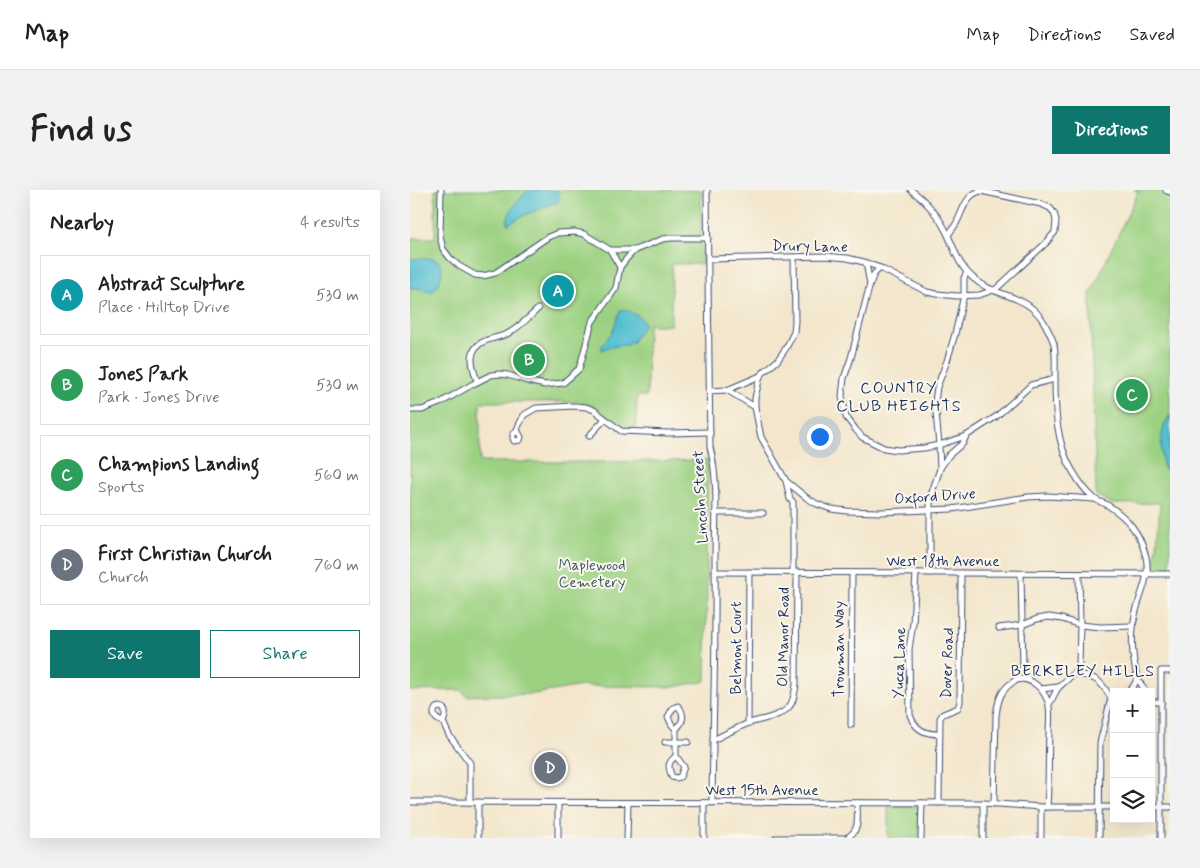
<!DOCTYPE html>
<html lang="en">
<head>
<meta charset="utf-8">
<style>
	body { margin:0; font-family:Mynerve,sans-serif; background:#f2f2f2; color:#222 }
	.controls { position:absolute; right:15px; bottom:15px; display:grid; overflow:hidden; border-radius:0px; box-shadow:0 5px 20px #0002 }
	.controls button { width:45px; height:45px; display:grid; place-items:center; padding:0; border:0; border-bottom:1px solid #e0e0e0; background:#fff; color:#222; font:25px sans-serif }
	.you { position:absolute; left:409px; top:246px; width:18px; height:18px; margin:-12px; border:4px solid #fff; border-radius:50%; background:#1a73e8; box-shadow:0 0 0 8px #1a73e833 }
	.badge { display:grid; place-items:center; width:32px; height:32px; border-radius:50%; background:#0f766e; color:#fff; font-size:16px; font-weight:700 }
	.pin { position:absolute; translate:-50% -50%; border:2px solid #fff; box-shadow:0 1px 5px #0006 }
	.list { margin:0; padding:0; list-style:none }
	h2 { display:flex; justify-content:space-between; align-items:center; height:65px; margin:0; padding:0 20px; font-size:21px }
	h2 small { font-size:16px; font-weight:400; color:#767676 }
	.list li { display:grid; grid-template-columns:32px 1fr auto; gap:15px; align-items:center; box-sizing:border-box; height:80px; margin:0 10px 10px; padding:0 10px; border:1px solid #e0e0e0; border-radius:0px }
	.list b { display:block; font-size:19px; white-space:nowrap }
	.list p { margin:0; font-size:16px; white-space:nowrap; color:#767676 }
	.list em { font-size:16px; font-style:normal; color:#767676 }
	.actions { display:flex; gap:10px; padding:15px 20px }
	.actions a { flex:1; padding:11px 0; border:1px solid #0f766e; border-radius:0px; text-align:center; font-size:18px; color:#0f766e }
	.actions .main { background:#0f766e; color:#fff }
	.icon { flex:none; width:28px; height:28px; fill:none; stroke:currentColor; stroke-width:2; stroke-linecap:round; stroke-linejoin:round }
	.map { position:relative; flex:none; width:760px; height:648px; overflow:hidden; border-radius:0px }
	header { display:flex; align-items:center; gap:30px; box-sizing:border-box; height:70px; padding:0 25px; background:#fff; border-bottom:1px solid #e0e0e0 }
	header strong { font-size:24px }
	nav { display:flex; gap:28px; margin-inline-start:auto; font-size:18px }
	.intro { display:flex; align-items:center; justify-content:space-between; box-sizing:border-box; height:120px; padding:0 30px }
	h1 { margin:0; font-size:35px }
	.button { padding:12px 22px; border-radius:0px; background:#0f766e; color:#fff; font-size:18px; font-weight:700 }
	main { display:flex; gap:30px; padding:0 30px }
	aside { flex:1; background:#fff; border-radius:0px; box-shadow:0 5px 20px #0002 }
	.map>svg:first-child { display:block }
	.green { fill:#9cd182; stroke:#5c8070 }
	.water { fill:#55bfd2; stroke:#387798 }
	.lines { fill:none; stroke-linecap:round; stroke-linejoin:round }
	.minor-casing { stroke:#3b4a6e; stroke-width:7 }
	.highway-casing { stroke:#3b4a6e; stroke-width:9 }
	.minor { stroke:#fff; stroke-width:5 }
	.highway { stroke:#fff; stroke-width:7 }
	.labels { text-anchor:middle; stroke-width:4; stroke-linejoin:round; paint-order:stroke }
	.street-label { font-size:15px; fill:#1b2f5e; stroke:#fbf7ec }
	.park-label { font-size:15px; fill:#3b5867; stroke:#fbf7ec }
	.neighbourhood-label { font-size:16px; letter-spacing:1px; fill:#1b2f5e; stroke:#fbf7ec }
</style>
</head>
<body>
<header>
<strong>Map</strong>
<nav><a>Map</a><a>Directions</a><a>Saved</a></nav>
</header>
<div class="intro"><h1>Find us</h1><a class="button">Directions</a></div>
<main>
<aside>
<h2>Nearby<small>4 results</small></h2>
<ul class="list">
<li><span class="badge" style="background:#0f9aa8">A</span><div><b>Abstract Sculpture</b><p>Place · Hilltop Drive</p></div><em>530 m</em></li>
<li><span class="badge" style="background:#2e9e5b">B</span><div><b>Jones Park</b><p>Park · Jones Drive</p></div><em>530 m</em></li>
<li><span class="badge" style="background:#2e9e5b">C</span><div><b>Champions Landing</b><p>Sports</p></div><em>560 m</em></li>
<li><span class="badge" style="background:#6b7280">D</span><div><b>First Christian Church</b><p>Church</p></div><em>760 m</em></li>
</ul>
<div class="actions"><a class="main">Save</a><a>Share</a></div>
</aside>
<div class="map">
<svg width="760" height="648" viewBox="0 0 760 648">
	<rect width="100%" height="100%" fill="#fbf7ec"/>
	<filter id="ink" filterUnits="userSpaceOnUse"><feTurbulence type="fractalNoise" baseFrequency=".02" numOctaves="2"/><feDisplacementMap in="SourceGraphic" scale="10" xChannelSelector="R" yChannelSelector="G"/><feConvolveMatrix kernelMatrix="1 2 1 2 8 2 1 2 1" color-interpolation-filters="sRGB"/></filter>
	<filter id="wash" filterUnits="userSpaceOnUse"><feTurbulence type="fractalNoise" baseFrequency=".0096" numOctaves="4" result="noise"/><feDisplacementMap in="SourceGraphic" scale="20" xChannelSelector="R" yChannelSelector="G"/><feGaussianBlur stdDeviation="1.12" result="paint"/><feColorMatrix in="noise" values="0 0 0 0 0 0 0 0 0 0 0 0 0 0 0 0 0 1.4 0 .05"/><feComposite in="paint" operator="in"/></filter>
	<g filter="url(#wash)">
		<rect width="100%" height="100%" fill="#f3e6cc"/>
		<!-- green -->
		<g class="green">
			<path d="M25,0H291L292,74H262L261,135H238L237,206H227L226,238L209,236L185,217L169,212H70V272H187L298,270L296,491L263,497L172,496L124,504L56,506L52,500L0,501V48H25Z"/>
			<path d="M724,0H747L760,5V378H743L747,355L750,313L702,314L686,305L680,105L728,2Z"/>
			<path d="M478,616H508L510,621L509,648H478Z"/>
		</g>
		<!-- water -->
		<g class="water">
			<path d="M118,0H147L150,9L148,12L112,26L99,34H97C97,20 110,10 118,0Z"/>
			<path d="M3,69C11,69 25,66 30,73C35,78 29,98 23,101C16,103 8,96 0,98V71Z"/>
			<path d="M215,119C222,123 232,126 234,134C231,140 226,145 223,152L217,155L198,157L192,160V156L196,150L202,143L208,126L211,120Z"/>
			<path d="M760,225V277L754,280C751,269 750,247 754,236C756,232 758,229 760,225Z"/>
		</g>
	</g>
	<g filter="url(#ink)">
		<g class="lines">
			<!-- minor casing -->
			<g class="minor-casing">
				<g id="minor">
					<path d="M31,0L30,46L33,59L40,68L49,76L65,85L73,86L85,83L138,47L148,43L165,42L174,44L200,60H225"/>
					<path d="M297,0L300,257C309,292 305,332 305,368C306,449 303,531 302,613"/>
					<path d="M501,0C516,11 529,26 537,43C545,60 548,75 563,88C587,109 617,102 635,134C638,140 642,147 644,154C646,165 645,177 645,188C645,220 646,252 662,280C668,290 674,300 683,307C686,311 691,312 696,314C717,327 730,342 736,367C740,384 733,398 728,414C721,436 721,460 726,482C727,489 732,496 736,502"/>
					<path d="M200,60L210,77"/>
					<path d="M298,69L415,66L437,68L454,72L470,78L517,102L527,104L547,106L569,105L578,102L586,99L636,53L645,42L646,30L644,23L640,18L631,14L571,1C556,4 553,20 547,32C545,36 541,41 538,45"/>
					<path d="M456,73L460,94L441,168L434,188L432,206L436,227L446,240L452,247L474,258L488,260L514,258L529,255L556,246L587,226L621,195L645,189"/>
					<path d="M460,94L464,84L470,78"/>
					<path d="M67,191C62,176 56,159 75,151C82,148 90,147 97,144C109,138 118,128 128,119"/>
					<path d="M299,201L317,200"/>
					<path d="M345,217L317,200L350,186"/>
					<path d="M0,220H12L30,213L63,194L81,185L89,184L98,185L117,191L135,195L153,193L169,179L172,169L182,132L206,98L210,77L218,67L225,60L253,49L261,48H298"/>
					<path d="M107,240L109,235L114,225L126,218L165,216L176,217L184,220L211,241L258,243L300,242"/>
					<path d="M107,240L111,247L110,250L104,251L103,248V244Z"/>
					<path d="M179,246L195,229"/>
					<path d="M530,278L539,265L553,253L556,246"/>
					<path d="M377,292L397,308L407,314L421,319L437,321L470,322L542,319L618,307L638,306L684,309"/>
					<path d="M305,323H353"/>
					<path d="M305,382L760,384"/>
					<path d="M383,382V312L380,309L376,291L351,247L345,217V208L350,186L356,180L367,171L376,158L384,142L385,131L384,67"/>
					<path d="M506,383L503,433L499,459L500,525C505,539 514,544 529,544"/>
					<path d="M520,383V315L521,305L530,279L529,255L525,212L527,197L537,171L545,144L554,105V88L557,82"/>
					<path d="M611,384L613,477L617,485L618,490"/>
					<path d="M589,438L612,435L627,429L639,427L652,429L670,435L691,437L723,436"/>
					<path d="M664,483C685,487 690,489 701,508"/>
					<path d="M605,491L613,477"/>
					<path d="M631,499L648,497"/>
					<path d="M718,502L723,497L728,488"/>
					<path d="M741,509L744,512H751"/>
					<path d="M639,514C643,509 646,499 650,496C656,490 666,484 669,475L670,435L669,384"/>
					<path d="M30,517L33,518C37,523 35,527 33,532C26,530 21,525 26,518Z"/>
					<path d="M33,532L39,545L60,573V612"/>
					<path d="M338,533L339,382"/>
					<path d="M441,535L442,383"/>
					<path d="M266,539L262,535L258,527L263,518L268,516C275,524 274,532 266,539V552H278"/>
					<path d="M303,550C315,544 327,538 339,533C352,529 370,527 379,517C384,511 385,502 386,494L387,382"/>
					<path d="M255,552H266V566L274,577L270,587L266,588L262,587C258,577 257,573 266,566"/>
					<path d="M0,612L573,613L631,617H704"/>
					<path d="M294,613V648"/>
					<path d="M529,613L530,528L533,524L548,518L550,512L551,383"/>
					<path d="M573,613V648"/>
					<path d="M584,614L586,525C588,512 590,500 603,492C618,483 633,498 638,512C641,519 639,535 639,543C638,567 639,592 637,617"/>
					<path d="M741,617H760"/>
					<path d="M68,648V612"/>
					<path d="M148,648V613"/>
					<path d="M217,648L218,613"/>
					<path d="M366,648H436C451,641 447,627 447,613"/>
					<path d="M511,648L512,613"/>
					<path d="M631,648V617"/>
					<path d="M689,648L690,553L701,508"/>
					<path d="M751,648V481H760"/>
				</g>
			</g>
			<!-- highway casing -->
			<g class="highway-casing">
				<path id="highway" d="M757,0L760,1"/>
			</g>
			<!-- minor -->
			<use href="#minor" class="minor"/>
			<!-- highway -->
			<use href="#highway" class="highway"/>
		</g>
	</g>
	<g class="labels">
		<!-- street labels -->
		<g class="street-label">
			<text transform="translate(400 56) rotate(1)" y="5">Drury Lane</text>
			<text transform="translate(525 306) rotate(-4)" y="5">Oxford Drive</text>
			<text transform="translate(290 307) rotate(-93)" y="5">Lincoln Street</text>
			<text x="533" y="376">West 18th Avenue</text>
			<text transform="translate(373 447) rotate(-89)" y="5">Old Manor Road</text>
			<text transform="translate(326 458) rotate(-90)" y="5">Belmont Court</text>
			<text transform="translate(429 459) rotate(-90)" y="5">Trowman Way</text>
			<text transform="translate(489 473) rotate(-88)" y="5">Yucca Lane</text>
			<text transform="translate(537 473) rotate(-88)" y="5">Dover Road</text>
			<text x="352" y="605">West 15th Avenue</text>
		</g>
		<!-- park labels -->
		<g class="park-label">
			<text x="182" y="380">Maplewood<tspan x="182" dy="17">Cemetery</tspan></text>
		</g>
		<!-- neighbourhood labels -->
		<g class="neighbourhood-label">
			<text x="489" y="203">COUNTRY<tspan x="489" dy="18">CLUB HEIGHTS</tspan></text>
			<text x="673" y="486">BERKELEY HILLS</text>
		</g>
	</g>
</svg>
<div class="controls">
<button>+</button>
<button>−</button>
<button><svg class="icon" aria-label="layers" viewBox="0 0 24 24"><path d="M12 4l9 5-9 5-9-5zM3 14l9 5 9-5"/></svg></button>
</div>
<div class="you"></div>
<div class="pin badge" style="left:148px;top:101px;background:#0f9aa8">A</div>
<div class="pin badge" style="left:119px;top:170px;background:#2e9e5b">B</div>
<div class="pin badge" style="left:722px;top:205px;background:#2e9e5b">C</div>
<div class="pin badge" style="left:140px;top:578px;background:#6b7280">D</div>
</div>
</main>
</body>
</html>
